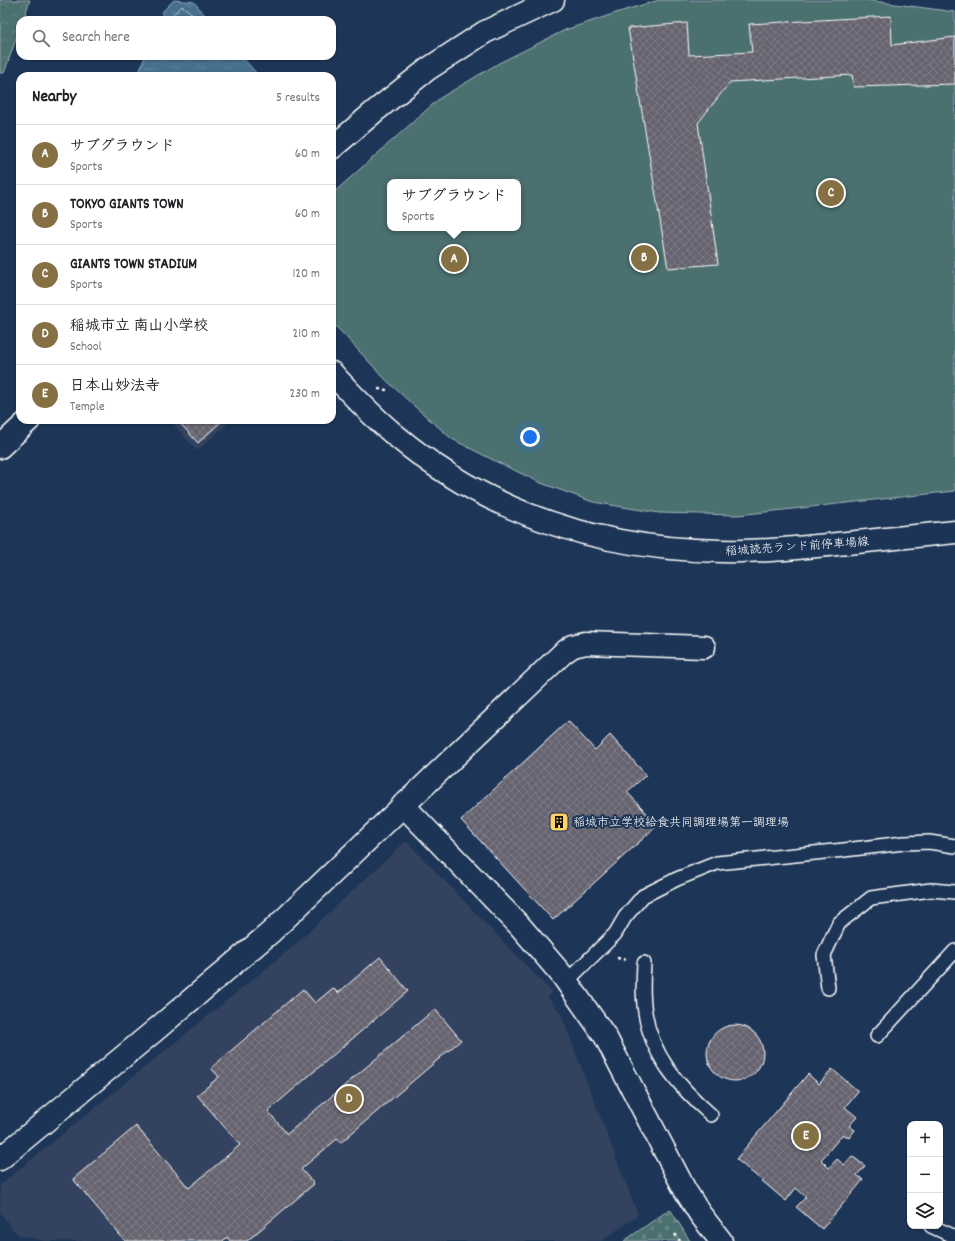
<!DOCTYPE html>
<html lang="en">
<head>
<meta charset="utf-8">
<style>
	body { margin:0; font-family:Dekko,"Klee One",sans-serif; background:#f2f2f2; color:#202124 }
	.controls { position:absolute; right:12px; bottom:12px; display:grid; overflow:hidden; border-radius:8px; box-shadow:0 1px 3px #0004 }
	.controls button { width:36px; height:36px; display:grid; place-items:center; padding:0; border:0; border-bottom:1px solid #e0e0e0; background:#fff; color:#202124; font:20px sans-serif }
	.you { position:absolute; left:530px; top:437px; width:14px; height:14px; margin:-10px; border:3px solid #fff; border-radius:50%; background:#1a73e8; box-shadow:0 0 0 6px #1a73e833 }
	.badge { display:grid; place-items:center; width:26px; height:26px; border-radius:50%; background:#847042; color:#fff; font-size:13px; font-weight:700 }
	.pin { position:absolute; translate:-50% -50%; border:2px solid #fff; box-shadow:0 1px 4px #0006 }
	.popup { position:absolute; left:387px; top:179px; width:134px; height:52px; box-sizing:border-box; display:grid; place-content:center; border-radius:8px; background:#fff; filter:drop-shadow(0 1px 3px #0005); font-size:13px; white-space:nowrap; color:#757577 }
	.popup b { font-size:15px; color:#202124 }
	.popup::after { content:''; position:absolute; left:50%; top:100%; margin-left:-8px; border:8px solid transparent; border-top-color:#fff }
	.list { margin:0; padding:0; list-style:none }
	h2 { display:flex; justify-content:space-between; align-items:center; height:52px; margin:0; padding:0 16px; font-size:17px }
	h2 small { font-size:13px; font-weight:400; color:#757577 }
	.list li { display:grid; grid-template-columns:26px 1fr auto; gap:12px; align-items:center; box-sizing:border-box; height:60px; padding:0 16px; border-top:1px solid #e0e0e0 }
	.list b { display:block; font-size:15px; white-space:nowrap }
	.list p { margin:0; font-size:13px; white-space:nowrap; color:#757577 }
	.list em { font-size:13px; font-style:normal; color:#757577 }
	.icon { flex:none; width:22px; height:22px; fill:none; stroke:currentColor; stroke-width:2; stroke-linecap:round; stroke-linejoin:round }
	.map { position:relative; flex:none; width:955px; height:1241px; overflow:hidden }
	.search { position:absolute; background:#fff; box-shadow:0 1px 3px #0004; left:16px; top:16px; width:320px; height:44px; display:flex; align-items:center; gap:10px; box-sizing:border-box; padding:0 14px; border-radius:12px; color:#757577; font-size:15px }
	.panel { position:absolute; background:#fff; box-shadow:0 1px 3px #0004; left:16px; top:72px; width:320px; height:352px; border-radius:12px }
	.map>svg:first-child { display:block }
	.built { fill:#33435e }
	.grass { fill:#4c6f70; stroke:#a6b7b8; fill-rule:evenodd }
	.forest { fill:url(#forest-crowns); stroke:#a6b7b8 }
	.cemetery { fill:url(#cemetery-stones); stroke:#a6b7b8 }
	.water { fill:url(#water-ripples); stroke:#90a9bb }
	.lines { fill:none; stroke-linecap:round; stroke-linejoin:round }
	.shore { stroke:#b5c5d2; stroke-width:1 }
	.building { fill:url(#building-cross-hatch); stroke:#fff }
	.lane-casing { stroke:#fff; stroke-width:16 }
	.street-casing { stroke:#fff; stroke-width:25 }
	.secondary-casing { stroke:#fff; stroke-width:25 }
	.path { stroke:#fff; stroke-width:2.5; stroke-dasharray:3 3; stroke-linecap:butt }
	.lane { stroke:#1d3557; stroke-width:13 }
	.street { stroke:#1d3557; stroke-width:22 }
	.secondary { stroke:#1d3557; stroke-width:22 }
	.labels { text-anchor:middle; stroke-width:4; stroke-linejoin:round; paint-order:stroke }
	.street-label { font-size:12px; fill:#fff; stroke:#1d3557 }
	.poi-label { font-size:12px; fill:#fff; stroke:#1d3557; text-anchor:start }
</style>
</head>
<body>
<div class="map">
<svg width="955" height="1241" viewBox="0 0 955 1241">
	<defs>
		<pattern id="forest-crowns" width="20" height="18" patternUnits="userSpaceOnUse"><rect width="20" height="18" fill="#4c6f70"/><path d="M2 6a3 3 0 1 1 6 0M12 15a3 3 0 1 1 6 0" fill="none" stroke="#678585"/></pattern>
		<pattern id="cemetery-stones" width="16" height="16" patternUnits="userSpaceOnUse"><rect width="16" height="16" fill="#4c6f70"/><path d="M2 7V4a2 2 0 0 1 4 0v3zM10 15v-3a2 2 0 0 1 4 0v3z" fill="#678585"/></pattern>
		<pattern id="water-ripples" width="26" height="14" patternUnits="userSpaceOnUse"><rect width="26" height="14" fill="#466f8e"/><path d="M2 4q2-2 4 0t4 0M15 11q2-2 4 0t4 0" fill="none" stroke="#62859f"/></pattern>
		<pattern id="building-cross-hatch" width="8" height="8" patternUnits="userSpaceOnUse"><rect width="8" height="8" fill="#666470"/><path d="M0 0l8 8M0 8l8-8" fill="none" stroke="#7d7b85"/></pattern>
	</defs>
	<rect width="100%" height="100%" fill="#1d3557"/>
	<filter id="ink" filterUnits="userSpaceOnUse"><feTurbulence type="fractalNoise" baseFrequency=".025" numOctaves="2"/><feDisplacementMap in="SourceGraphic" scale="8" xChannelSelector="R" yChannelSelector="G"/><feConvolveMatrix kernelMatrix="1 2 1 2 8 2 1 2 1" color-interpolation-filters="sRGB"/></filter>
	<g filter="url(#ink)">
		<!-- built -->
		<g class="built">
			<path d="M170,420H232L197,451Z"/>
			<path d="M406,841L552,992L548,997L561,1014L638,1215L602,1241H45L20,1236L13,1230L0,1212V1185L290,949Z"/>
		</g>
		<!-- grass -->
		<path class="grass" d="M659,0H865L955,12V491L738,515L659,513L593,502L541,483L495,461L452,439L413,405L386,380L332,322V194L440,98L499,63L565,30L622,11ZM390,182H518V228H390Z"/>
		<!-- forest -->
		<path class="forest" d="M0,0H30L23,20H20V28L4,73H0Z"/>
		<!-- cemetery -->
		<path class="cemetery" d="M670,1209L690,1241H624Z"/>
		<!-- water -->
		<g class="water">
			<path d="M174,0L194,2L209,20H160L163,11Z"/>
			<path d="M145,56H241L259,76H138Z"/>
		</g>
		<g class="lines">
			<!-- shore -->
			<path class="shore" d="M169,20L171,16L182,6L189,11L197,20"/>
		</g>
		<!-- building -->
		<g class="building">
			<path d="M891,16L892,45L955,37V84L854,87L852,75L730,82L698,123L718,264L668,268L628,28L687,23L689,55L752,52L749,24Z"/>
			<path d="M177,420H223L198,443Z"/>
			<path d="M568,721L595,750L610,735L646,775L627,792L658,825L553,920L461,820Z"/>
			<path d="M380,957L408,991L268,1111L287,1134L435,1009L461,1040L340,1143L337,1139L301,1169L314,1184L247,1241H230L227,1237L223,1241H125L73,1179L136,1126L189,1188L240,1145L197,1095L219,1077L211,1068L303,989L315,1003L333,988L338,993Z"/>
			<circle cx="735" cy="1053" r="28"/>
			<path d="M832,1069L858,1091L845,1107L857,1117L849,1126L855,1130L849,1138L843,1134L821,1160L829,1168L837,1159L844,1165L852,1156L865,1166L857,1175L863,1180L822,1229L796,1207L806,1197L796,1188L786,1201L736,1159L808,1074L819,1084Z"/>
		</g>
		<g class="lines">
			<!-- lane casing -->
			<g class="lane-casing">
				<g id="lane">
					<path d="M644,963C643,979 642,996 645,1012C651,1055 679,1087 711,1115"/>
					<path d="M566,982L615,934L625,917L643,896L677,879L717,863L844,850L904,843L929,842L955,846"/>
					<path d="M828,988L824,955L839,923L871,898L931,890L955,892"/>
					<path d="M877,1036L955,951"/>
					<path d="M931,1226L955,1237"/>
				</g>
			</g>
			<!-- street casing -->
			<g class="street-casing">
				<g id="street">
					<path d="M403,805L520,926L562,975L605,1036L685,1190L700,1214L721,1241"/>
					<path d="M0,1159L153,1032L271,932L563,653L573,646L586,643L704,647"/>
				</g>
			</g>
			<!-- secondary casing -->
			<g class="secondary-casing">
				<g id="secondary">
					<path d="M332,148L375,111L428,69L485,32L553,0"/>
					<path d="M332,373C352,395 372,416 395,435C489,514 599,549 721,551C760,552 798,548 837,544C876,540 916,536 955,532"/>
					<path d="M0,447L29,420"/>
				</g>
			</g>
			<!-- path -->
			<g class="path">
				<path d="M378,389L387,390"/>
				<path d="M617,958L627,960"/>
				<path d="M675,1234L680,1241"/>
			</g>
			<!-- lane -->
			<use href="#lane" class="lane"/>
			<!-- street -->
			<use href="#street" class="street"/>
			<!-- secondary -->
			<use href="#secondary" class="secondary"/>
		</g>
	</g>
	<!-- icons -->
	<defs>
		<g id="building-square" transform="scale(1)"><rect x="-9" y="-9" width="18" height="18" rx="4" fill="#ffd166" stroke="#1d3557"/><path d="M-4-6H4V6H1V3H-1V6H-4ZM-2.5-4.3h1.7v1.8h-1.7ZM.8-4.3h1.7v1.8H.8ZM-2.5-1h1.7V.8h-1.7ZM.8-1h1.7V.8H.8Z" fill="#111"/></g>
	</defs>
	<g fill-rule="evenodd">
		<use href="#building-square" x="559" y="822"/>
	</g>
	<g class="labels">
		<!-- street labels -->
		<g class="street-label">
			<text transform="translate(797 546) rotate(-4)" y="4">稲城読売ランド前停車場線</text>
		</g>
		<!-- poi labels -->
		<g class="poi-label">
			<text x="573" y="826">稲城市立学校給食共同調理場第一調理場</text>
		</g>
	</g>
</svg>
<div class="controls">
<button>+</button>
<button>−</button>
<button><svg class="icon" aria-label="layers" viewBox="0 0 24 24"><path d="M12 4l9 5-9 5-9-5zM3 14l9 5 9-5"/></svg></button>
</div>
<div class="you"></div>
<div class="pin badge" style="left:454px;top:259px">A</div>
<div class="popup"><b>サブグラウンド</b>Sports</div>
<div class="pin badge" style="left:644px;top:258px">B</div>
<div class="pin badge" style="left:831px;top:193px">C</div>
<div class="pin badge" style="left:349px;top:1099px">D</div>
<div class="pin badge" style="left:806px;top:1136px">E</div>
<div class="search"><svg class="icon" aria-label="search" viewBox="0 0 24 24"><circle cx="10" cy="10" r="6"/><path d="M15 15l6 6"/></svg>Search here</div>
<section class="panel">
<h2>Nearby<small>5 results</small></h2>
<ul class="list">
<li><span class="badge">A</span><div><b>サブグラウンド</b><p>Sports</p></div><em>60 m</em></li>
<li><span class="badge">B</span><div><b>TOKYO GIANTS TOWN</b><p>Sports</p></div><em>60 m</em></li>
<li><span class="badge">C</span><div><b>GIANTS TOWN STADIUM</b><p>Sports</p></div><em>120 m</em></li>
<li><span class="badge">D</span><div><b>稲城市立 南山小学校</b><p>School</p></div><em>210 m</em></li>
<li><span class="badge">E</span><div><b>日本山妙法寺</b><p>Temple</p></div><em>230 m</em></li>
</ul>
</section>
</div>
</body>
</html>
